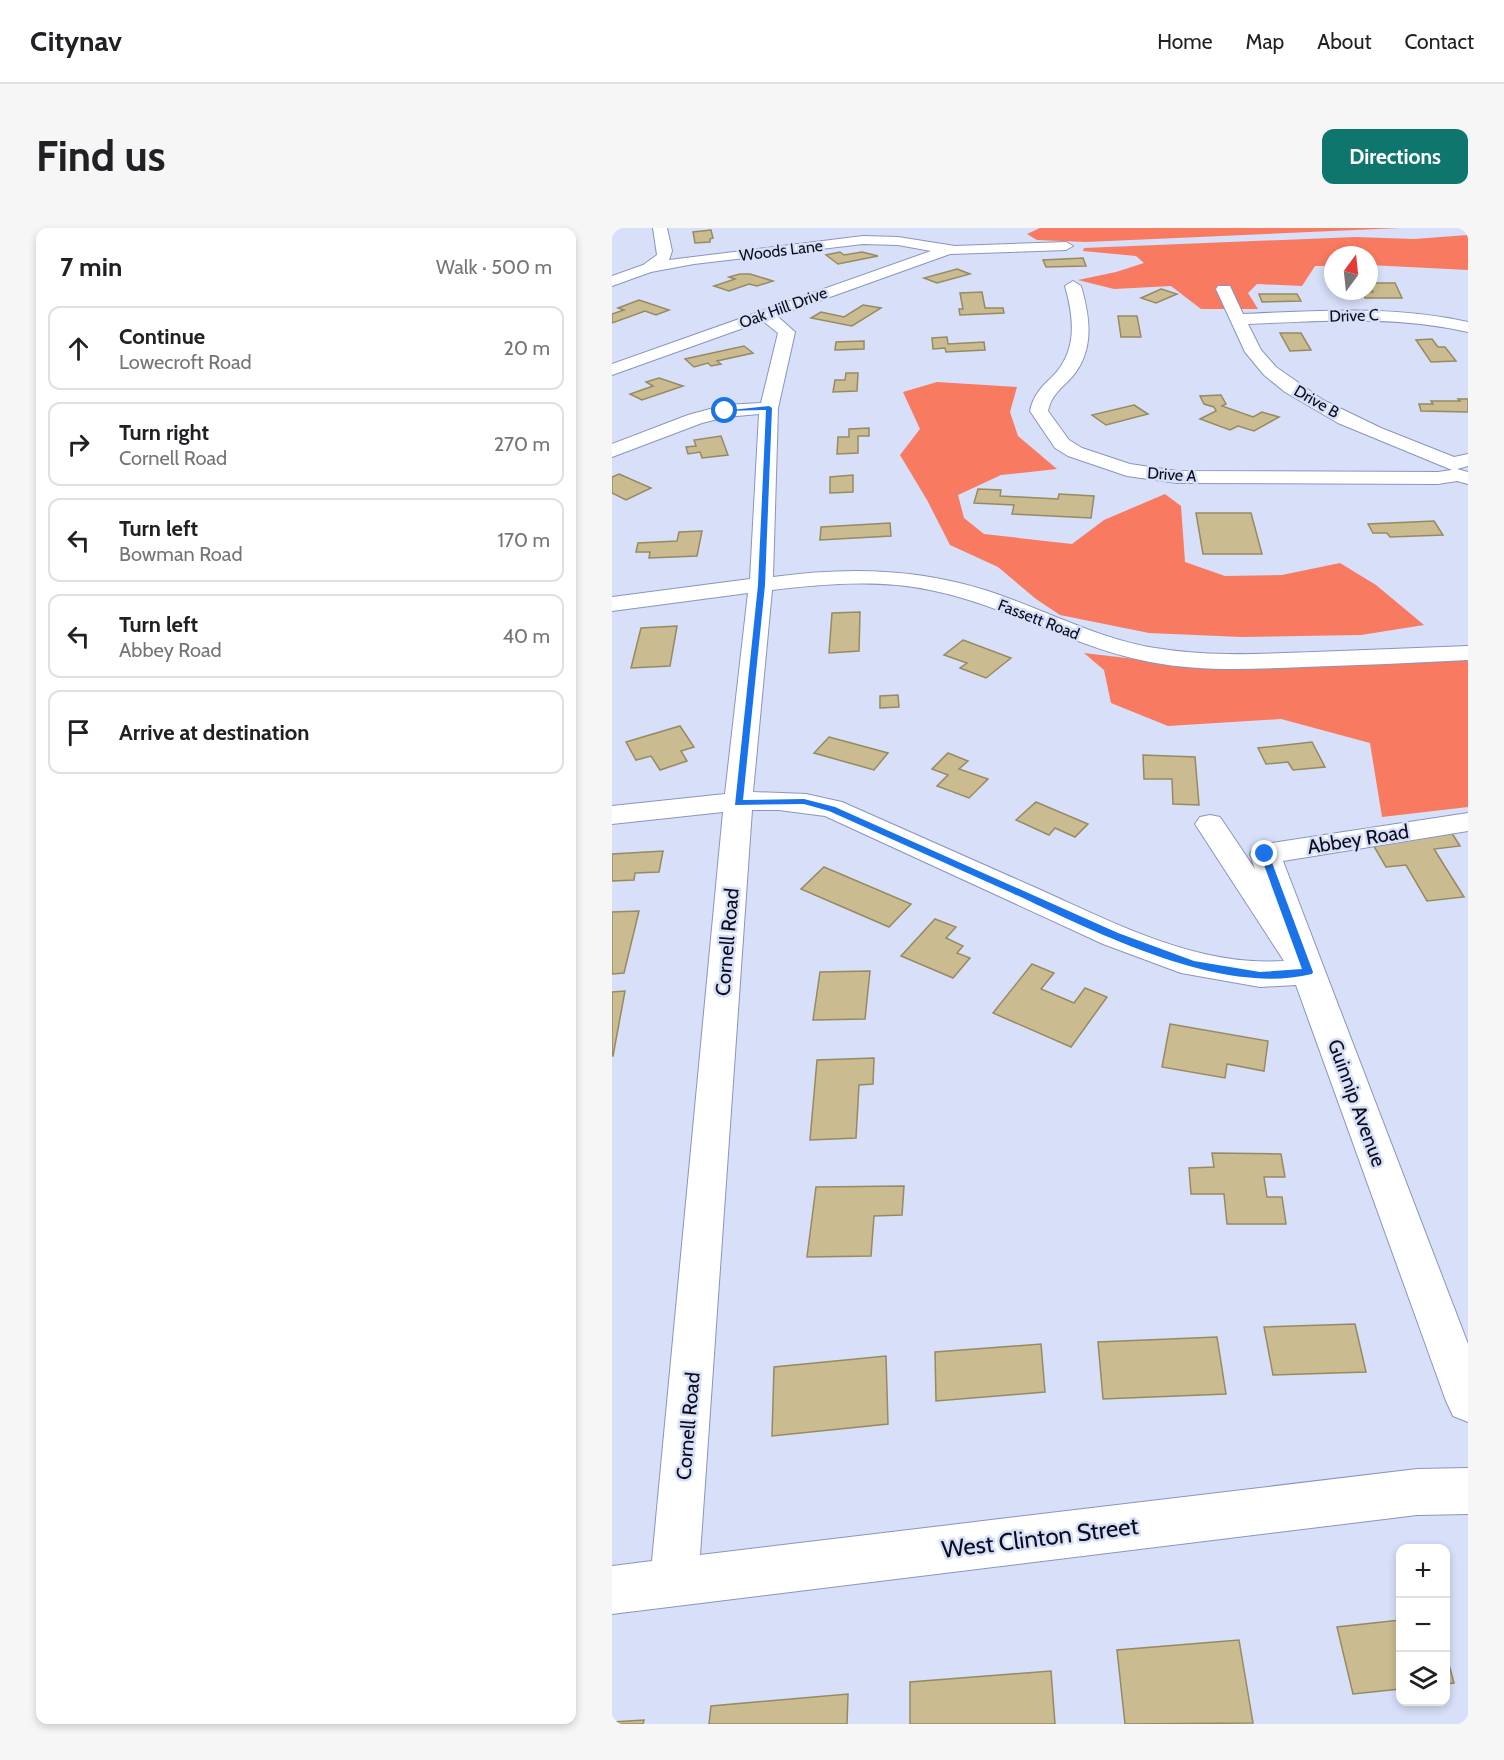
<!DOCTYPE html>
<html lang="en">
<head>
<meta charset="utf-8">
<style>
	body { margin:0; font-family:Cabin,sans-serif; background:#f6f6f6; color:#202124 }
	.controls { position:absolute; right:18px; bottom:18px; display:grid; overflow:hidden; border-radius:12px; box-shadow:0 3px 9px #0003 }
	.controls button { width:54px; height:54px; display:grid; place-items:center; padding:0; border:0; border-bottom:2px solid #e0e0e0; background:#fff; color:#202124; font:30px sans-serif }
	.compass { position:absolute; left:712px; top:18px; width:54px; height:54px; border-radius:50%; background:#fff; box-shadow:0 3px 9px #0003; rotate:15deg }
	.stop { position:absolute; width:18px; height:18px; margin:-14px; border:4px solid #1a73e8; border-radius:50%; background:#fff }
	.stop.end { background:#1a73e8; border-color:#fff; box-shadow:0 2px 6px #0008 }
	.list { margin:0; padding:0; list-style:none }
	h2 { display:flex; justify-content:space-between; align-items:center; height:78px; margin:0; padding:0 24px; font-size:26px }
	h2 small { font-size:20px; font-weight:400; color:#757577 }
	.list li { display:grid; grid-template-columns:39px 1fr auto; gap:18px; align-items:center; box-sizing:border-box; height:84px; margin:0 12px 12px; padding:0 12px; border:2px solid #e0e0e0; border-radius:12px }
	.list b { display:block; font-size:22px; white-space:nowrap }
	.list p { margin:0; font-size:20px; white-space:nowrap; color:#757577 }
	.list em { font-size:20px; font-style:normal; color:#757577 }
	.icon { flex:none; width:33px; height:33px; fill:none; stroke:currentColor; stroke-width:2; stroke-linecap:round; stroke-linejoin:round }
	.map { position:relative; flex:none; width:856px; height:1496px; overflow:hidden; border-radius:12px }
	header { display:flex; align-items:center; gap:36px; box-sizing:border-box; height:84px; padding:0 30px; background:#fff; border-bottom:2px solid #e0e0e0 }
	header strong { font-size:28px }
	nav { display:flex; gap:33px; margin-inline-start:auto; font-size:21px }
	.intro { display:flex; align-items:center; justify-content:space-between; box-sizing:border-box; height:144px; padding:0 36px }
	h1 { margin:0; font-size:42px }
	.button { padding:15px 27px; border-radius:12px; background:#0f766e; color:#fff; font-size:21px; font-weight:700 }
	main { display:flex; gap:36px; padding:0 36px }
	aside { flex:1; background:#fff; border-radius:12px; box-shadow:0 3px 9px #0003 }
	.map>svg:first-child { display:block }
	.forest { fill:#f77a61 }
	.building { fill:#cabc90; stroke:#978a60; stroke-width:1.5 }
	.lines { fill:none; stroke-linecap:round; stroke-linejoin:round }
	.minor-casing { stroke:#8a95bd; stroke-width:2 }
	.minor { fill:#fff; fill-rule:evenodd }
	.route { fill:#1a73e8 }
	.labels { text-anchor:middle; stroke-width:5; stroke-linejoin:round; paint-order:stroke }
	.far-street-label { font-size:16px; fill:#0a0d1b; stroke:#d7dff9 }
	.street-label { font-size:20px; fill:#0a0d1b; stroke:#d7dff9 }
	.near-street-label { font-size:24px; fill:#0a0d1b; stroke:#d7dff9 }
</style>
</head>
<body>
<header>
<strong>Citynav</strong>
<nav><a>Home</a><a>Map</a><a>About</a><a>Contact</a></nav>
</header>
<div class="intro"><h1>Find us</h1><a class="button">Directions</a></div>
<main>
<aside>
<h2>7 min<small>Walk · 500 m</small></h2>
<ul class="list">
<li><svg class="icon" aria-label="ahead" viewBox="0 0 24 24"><path d="M12 20V5M6 11l6-6 6 6"/></svg><div><b>Continue</b><p>Lowecroft Road</p></div><em>20 m</em></li>
<li><svg class="icon" aria-label="right" viewBox="0 0 24 24"><path d="M7 20v-9h11M14 6l5 5-5 5"/></svg><div><b>Turn right</b><p>Cornell Road</p></div><em>270 m</em></li>
<li><svg class="icon" aria-label="left" viewBox="0 0 24 24"><path d="M17 20v-9H6M10 6l-5 5 5 5"/></svg><div><b>Turn left</b><p>Bowman Road</p></div><em>170 m</em></li>
<li><svg class="icon" aria-label="left" viewBox="0 0 24 24"><path d="M17 20v-9H6M10 6l-5 5 5 5"/></svg><div><b>Turn left</b><p>Abbey Road</p></div><em>40 m</em></li>
<li><svg class="icon" aria-label="arrive" viewBox="0 0 24 24"><path d="M6 21V4h12l-3 4 3 4H6"/></svg><div><b>Arrive at destination</b></div></li>
</ul>
</aside>
<div class="map">
<svg width="856" height="1496" viewBox="0 0 856 1496">
	<rect width="100%" height="100%" fill="#d7dff9"/>
	<!-- forest -->
	<g class="forest">
		<path d="M428,0H788L474,14L425,12L415,6Z"/>
		<path d="M856,7V42L757,37V27H721V38H703L690,58L645,56L636,65L646,81H589L559,58L502,61L466,52L504,44L532,35L524,28L471,23L472,20L743,9L802,11Z"/>
		<path d="M325,154L405,159L398,184L406,208L445,241L389,247L346,267L352,290L372,306L460,316L492,292L553,266L569,278L573,334L613,348L670,347L728,335L764,357L812,397L749,407L630,409L537,405L448,387L424,371L386,339L338,317L315,272L288,227L308,201L291,164Z"/>
		<path d="M472,425L607,441L856,428V579L770,589L758,515L669,491L556,498L499,475L492,442Z"/>
	</g>
	<!-- building -->
	<g class="building">
		<path d="M99,2L101,10L98,11V14L83,15L81,4Z"/>
		<path d="M228,24L232,27L250,24L266,28L226,36L214,27Z"/>
		<path d="M471,30L474,38L434,39L431,32Z"/>
		<path d="M345,41L358,46L325,55L312,50Z"/>
		<path d="M128,46H138L161,53L145,58L137,56L117,63L102,58L123,51L117,49Z"/>
		<path d="M757,55H783L790,70H753L751,64H761Z"/>
		<path d="M549,61L565,66L544,75L529,70Z"/>
		<path d="M370,64L373,80H391L392,85L348,87L347,81H351L348,65Z"/>
		<path d="M647,66H685L689,73L650,74Z"/>
		<path d="M27,72L57,82L44,87L33,83L0,95V86L12,82L6,80Z"/>
		<path d="M251,77L269,80L240,98L199,90L209,84L232,89Z"/>
		<path d="M506,88H525L529,109H509Z"/>
		<path d="M668,105H689L699,122L678,123Z"/>
		<path d="M335,109L336,116L372,114L373,122L334,124L333,120L321,121L320,110Z"/>
		<path d="M820,111L826,119H833L844,133L819,134L804,112Z"/>
		<path d="M252,113V121L223,122L224,114Z"/>
		<path d="M132,118L141,125L105,133L109,136L99,138L96,135L82,139L73,131Z"/>
		<path d="M234,145H246L245,163L221,164L223,152H233Z"/>
		<path d="M47,150L71,158L30,172L18,166L41,158L34,154Z"/>
		<path d="M609,167L614,176L610,178L641,189L650,184L667,189L642,203L626,198L618,202L588,191L604,183L602,179L592,176L588,168Z"/>
		<path d="M846,171H856V184L809,183L807,176H821L819,173H848Z"/>
		<path d="M522,177L536,186L494,197L480,187Z"/>
		<path d="M257,200V208H246V225L225,226L226,209H237V201Z"/>
		<path d="M109,208L116,227L90,230L88,224L76,226L74,219L84,218L82,212Z"/>
		<path d="M7,246L39,260L14,272L0,265V249Z"/>
		<path d="M241,247V264L218,265V249Z"/>
		<path d="M366,261L389,262L388,268L446,271L447,266L482,268L479,290L400,286L402,277L362,275Z"/>
		<path d="M584,285H639L650,326H591Z"/>
		<path d="M822,293L831,307L778,309L775,305H761L756,296Z"/>
		<path d="M278,295L279,308L208,312L209,299Z"/>
		<path d="M90,303L85,328L37,330L38,324H24L26,315L65,313L67,304Z"/>
		<path d="M248,384L247,423L217,425L220,385Z"/>
		<path d="M65,398L58,438L19,440L29,400Z"/>
		<path d="M351,412L399,430L374,450L348,440L355,435L332,427Z"/>
		<path d="M286,467L287,479L268,480V468Z"/>
		<path d="M68,498L82,519L69,523L75,533L48,542L39,528L24,532L14,514Z"/>
		<path d="M217,509L276,525L262,542L202,525Z"/>
		<path d="M700,514L713,539L681,542L676,534L654,536L646,520Z"/>
		<path d="M336,525L356,533L347,541L376,551L357,570L325,558L336,547L320,541Z"/>
		<path d="M531,527L583,529L587,577L561,576L560,551H532Z"/>
		<path d="M424,574L476,596L463,609L443,600L437,607L404,592Z"/>
		<path d="M838,602L848,618L822,621L852,669L815,673L794,637L774,639L760,615Z"/>
		<path d="M51,623L47,644L23,645L22,652L0,653V626Z"/>
		<path d="M212,639L299,676L277,699L189,661Z"/>
		<path d="M27,683L12,745L0,746V684Z"/>
		<path d="M323,691L344,699L334,710L351,718L345,725L358,730L341,750L289,728Z"/>
		<path d="M420,736L442,745L429,761L462,775L473,760L495,769L459,819L381,785Z"/>
		<path d="M258,743L253,791L201,792L208,744Z"/>
		<path d="M13,763L1,828H0V764Z"/>
		<path d="M558,796L656,813L652,843L615,836L613,850L550,839Z"/>
		<path d="M262,830L261,856L247,857L244,910L198,912L205,832Z"/>
		<path d="M600,925L669,926L673,949H652L655,969H670L674,996H615L612,966H579L577,940L602,939Z"/>
		<path d="M292,958L290,987L262,988L259,1028L195,1029L204,959Z"/>
		<path d="M743,1096L754,1144L661,1147L652,1099Z"/>
		<path d="M605,1109L614,1166L491,1171L486,1114Z"/>
		<path d="M429,1116L433,1164L324,1173L323,1124Z"/>
		<path d="M274,1128L276,1196L160,1208L162,1139Z"/>
		<path d="M788,1392V1461L741,1466L725,1399Z"/>
		<path d="M627,1412L641,1495L513,1496L505,1422Z"/>
		<path d="M834,1425L842,1455L834,1456Z"/>
		<path d="M439,1443L443,1496H298V1454Z"/>
		<path d="M236,1466L235,1496H97L99,1478Z"/>
		<path d="M32,1492L31,1496H0V1494Z"/>
	</g>
	<g class="lines">
		<!-- minor casing -->
		<g class="minor-casing">
			<g id="minor">
				<path d="M41,0H55L60,23L57,32L251,8L286,9L343,18L454,14L461,18L454,22L338,26L165,88L183,104L166,180L161,349C234,339 305,340 376,363C431,381 486,411 543,420C598,429 647,426 702,424C753,422 805,420 856,418V432C801,435 747,437 692,439C641,441 590,444 538,434C462,420 394,377 318,362C266,351 212,356 160,362L141,564L194,566L230,574C294,602 358,631 422,659C501,694 583,739 672,733L583,596L588,589L598,587L608,589L643,641L638,626L642,619L653,616L856,585V603L671,633L856,1116V1194L841,1188L834,1173L684,757L648,759L569,745L491,716L213,588L167,582H140L88,1327L805,1241L856,1240V1286L805,1287L0,1386V1338L40,1333L111,584L0,596V578L113,566L136,365L0,383V369L138,351L147,186L114,189L90,195L0,229V216L76,187L113,177L149,175L166,105L151,93L0,147V136L319,23L286,17L251,16L82,36L39,44L0,58V48L31,37L45,27Z"/>
				<path d="M461,53L469,58C478,89 483,122 460,149C450,160 439,167 436,183L457,212L470,220L518,236L565,243L826,244L840,242L726,195L673,164L652,147L633,124L604,61L606,58H618L631,86C707,83 781,77 856,94V104C783,87 710,93 636,96L649,122L664,139L711,172L769,200L842,229L856,226V238L845,241L856,244V256L845,253L826,256L565,255L515,248L456,228L443,220L418,183C421,168 429,159 440,149C466,123 462,90 453,58Z"/>
			</g>
		</g>
		<!-- minor -->
		<use href="#minor" class="minor"/>
	</g>
	<!-- route -->
	<path class="route" d="M157,178L160,180L153,357L131,572L192,571L223,579L506,705L582,733L648,744L690,741L648,626L656,624L701,744L700,746C608,769 482,703 400,665C339,638 278,610 217,583L192,576L123,577L146,357L154,182L110,183Z"/>
	<g class="labels">
		<!-- far-street labels -->
		<g class="far-street-label">
			<text transform="translate(169 22) rotate(-7)" y="6">Woods Lane</text>
			<text transform="translate(171 79) rotate(-20)" y="6">Oak Hill Drive</text>
			<text transform="translate(742 87) rotate(-2)" y="6">Drive C</text>
			<text transform="translate(705 173) rotate(30)" y="6">Drive B</text>
			<text transform="translate(560 246) rotate(4)" y="6">Drive A</text>
			<text transform="translate(427 391) rotate(21)" y="6">Fassett Road</text>
		</g>
		<!-- street labels -->
		<g class="street-label">
			<text transform="translate(746 611) rotate(-9)" y="7">Abbey Road</text>
			<text transform="translate(115 714) rotate(-85)" y="7">Cornell Road</text>
			<text transform="translate(745 875) rotate(70)" y="7">Guinnip Avenue</text>
			<text transform="translate(76 1198) rotate(-85)" y="7">Cornell Road</text>
		</g>
		<!-- near-street labels -->
		<g class="near-street-label">
			<text transform="translate(428 1310) rotate(-7)" y="8">West Clinton Street</text>
		</g>
	</g>
</svg>
<div class="controls">
<button>+</button>
<button>−</button>
<button><svg class="icon" aria-label="layers" viewBox="0 0 24 24"><path d="M12 4l9 5-9 5-9-5zM3 14l9 5 9-5"/></svg></button>
</div>
<svg class="compass" viewBox="-18 -18 36 36"><path d="M0-13l5 13h-10z" fill="#e53935"/><path d="M0 13l5-13h-10z" fill="#757577"/></svg>
<div class="stop" style="left:113px;top:183px"></div>
<div class="stop end" style="left:653px;top:626px"></div>
</div>
</main>
</body>
</html>
